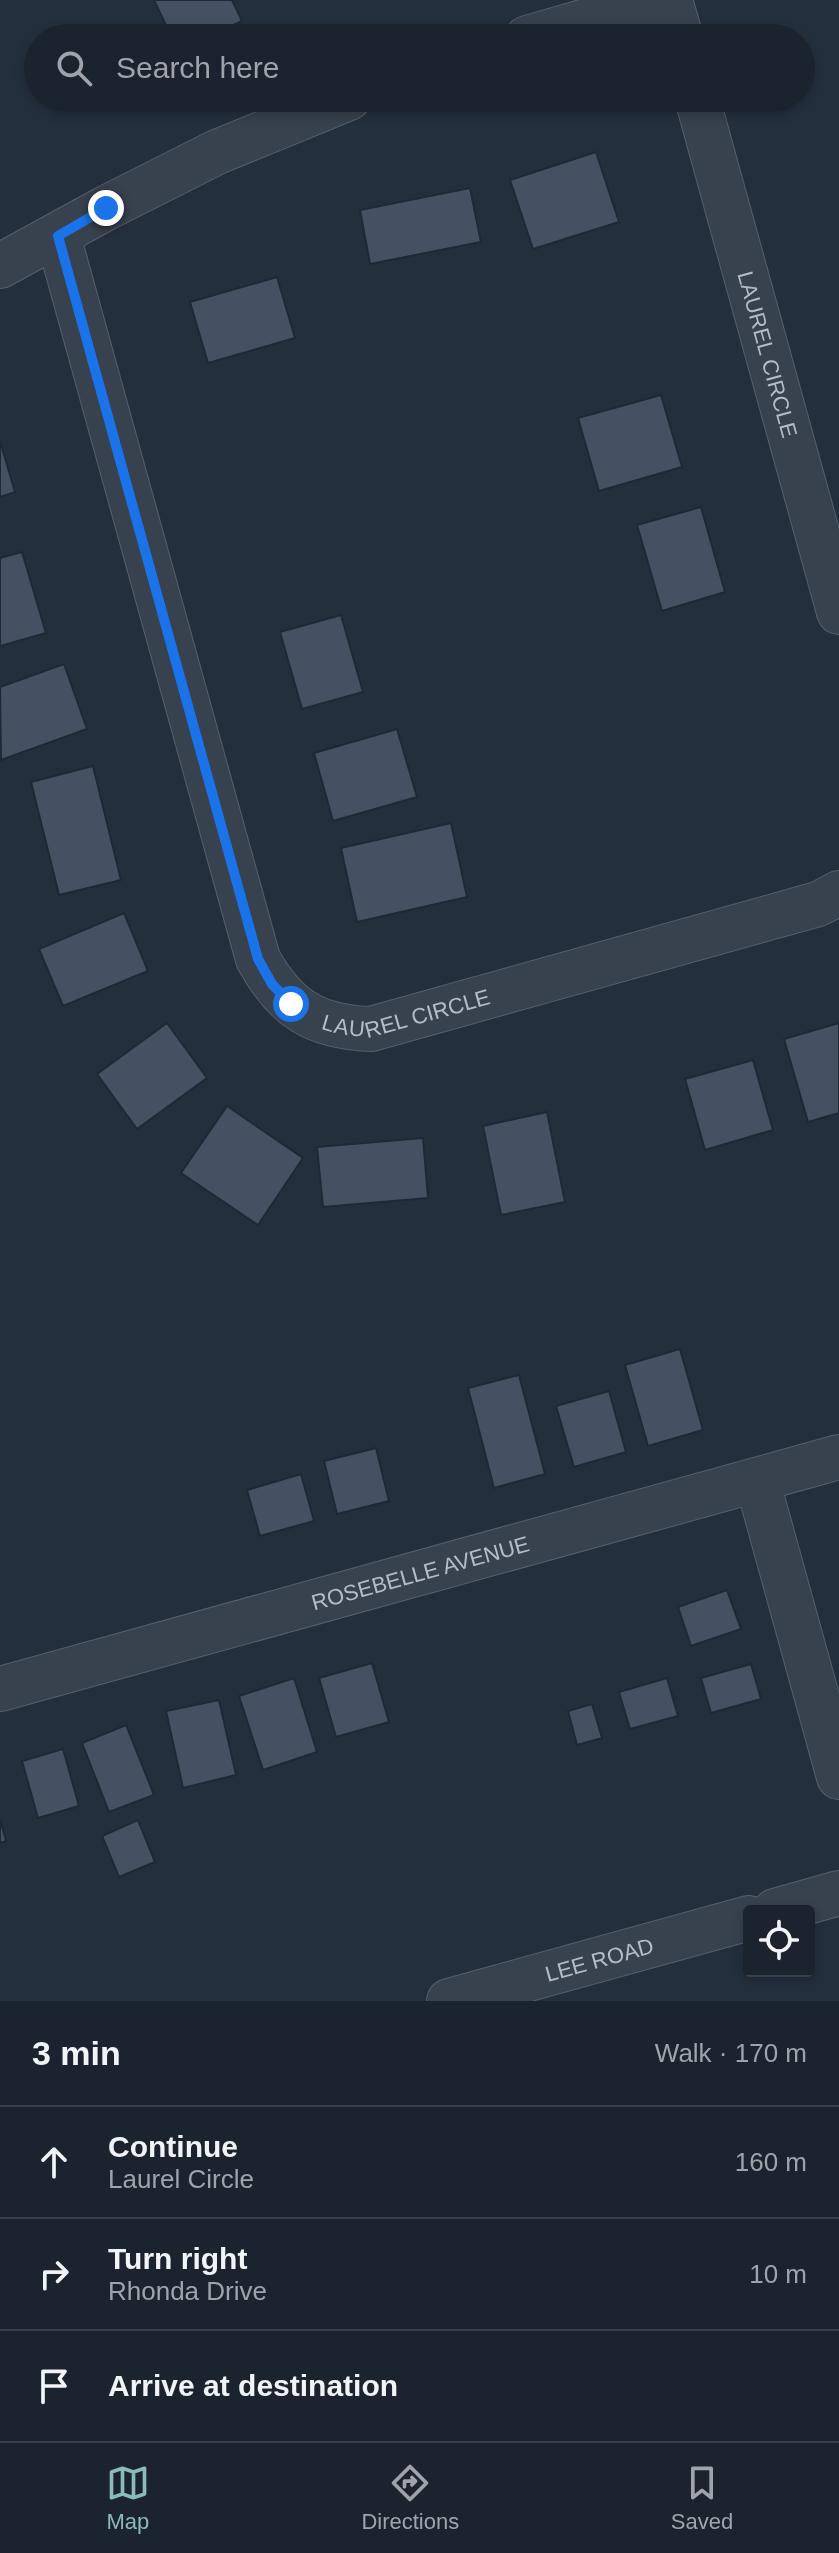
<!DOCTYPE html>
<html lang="en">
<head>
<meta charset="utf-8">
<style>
	body { margin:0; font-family:Helvetica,sans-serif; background:#282f3a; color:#f1f3f6 }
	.controls { position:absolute; right:24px; bottom:24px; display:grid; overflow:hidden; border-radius:8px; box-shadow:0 4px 12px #0003 }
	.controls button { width:72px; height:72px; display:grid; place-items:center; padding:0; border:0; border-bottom:2px solid #39404a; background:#1b232e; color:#f1f3f6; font:40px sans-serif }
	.stop { position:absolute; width:24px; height:24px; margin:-18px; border:6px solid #1a73e8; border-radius:50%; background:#fff }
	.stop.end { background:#1a73e8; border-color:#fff; box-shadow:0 2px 8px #0008 }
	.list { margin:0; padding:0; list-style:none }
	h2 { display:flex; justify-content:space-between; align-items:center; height:104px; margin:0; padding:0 32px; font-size:34px }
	h2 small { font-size:26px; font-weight:400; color:#a0a4aa }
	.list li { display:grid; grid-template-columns:52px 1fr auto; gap:24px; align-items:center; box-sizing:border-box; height:112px; padding:0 32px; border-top:2px solid #39404a }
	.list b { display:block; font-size:30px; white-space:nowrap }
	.list p { margin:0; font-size:26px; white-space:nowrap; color:#a0a4aa }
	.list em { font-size:26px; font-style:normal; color:#a0a4aa }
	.icon { flex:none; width:44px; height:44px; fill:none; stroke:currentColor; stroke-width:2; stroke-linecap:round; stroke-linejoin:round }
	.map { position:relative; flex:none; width:839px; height:2001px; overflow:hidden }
	.search { position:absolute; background:#1b232e; box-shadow:0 4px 12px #0003; left:24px; right:24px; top:24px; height:88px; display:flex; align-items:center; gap:20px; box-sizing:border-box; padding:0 28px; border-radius:44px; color:#a0a4aa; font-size:30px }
	.sheet { height:440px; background:#1b232e }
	nav { display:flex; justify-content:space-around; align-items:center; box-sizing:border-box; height:112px; border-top:2px solid #39404a; background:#1b232e; font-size:22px; color:#a0a4aa }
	nav a { display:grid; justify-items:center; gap:4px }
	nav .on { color:#8bbbb9 }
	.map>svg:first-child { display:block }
	.building { fill:#455162; stroke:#1f2835; stroke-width:2 }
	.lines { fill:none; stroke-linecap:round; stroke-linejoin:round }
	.minor-casing { stroke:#565f6c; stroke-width:46 }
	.minor { stroke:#38414e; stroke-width:44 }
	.route { stroke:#1a73e8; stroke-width:10 }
	.labels { text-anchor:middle; stroke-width:6; stroke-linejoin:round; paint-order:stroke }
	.street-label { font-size:22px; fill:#b4bcc9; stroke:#1d2633 }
</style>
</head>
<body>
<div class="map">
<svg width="839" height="2001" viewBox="0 0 839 2001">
	<rect width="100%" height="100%" fill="#242f3e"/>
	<!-- building -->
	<g class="building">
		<path d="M154,0H232L242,21L206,38H172Z"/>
		<path d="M596,152L619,222L533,249L510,180Z"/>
		<path d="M470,188L481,242L370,264L360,210Z"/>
		<path d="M277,277L295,338L208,363L190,302Z"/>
		<path d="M661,395L682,467L599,491L578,418Z"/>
		<path d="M0,441L15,492L0,497Z"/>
		<path d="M701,507L725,592L662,611L637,525Z"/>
		<path d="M22,552L46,633L0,646V558Z"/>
		<path d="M341,615L363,692L302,709L280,632Z"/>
		<path d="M64,664L87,729L1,760L0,687Z"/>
		<path d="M397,729L417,797L333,821L314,753Z"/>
		<path d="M93,766L121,880L59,895L31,782Z"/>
		<path d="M451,823L467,897L357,922L341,848Z"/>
		<path d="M124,913L148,971L63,1006L39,949Z"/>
		<path d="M167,1023L207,1078L137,1129L97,1074Z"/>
		<path d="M839,1023V1113L808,1122L784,1039Z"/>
		<path d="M753,1060L773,1130L705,1150L685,1079Z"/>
		<path d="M227,1106L303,1158L258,1225L181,1173Z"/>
		<path d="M547,1112L565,1202L501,1215L483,1126Z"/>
		<path d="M423,1138L428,1198L323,1207L317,1147Z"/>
		<path d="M680,1349L703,1430L648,1446L625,1365Z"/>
		<path d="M519,1375L545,1474L494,1488L468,1388Z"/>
		<path d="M609,1391L626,1452L574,1467L556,1406Z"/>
		<path d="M376,1448L389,1501L337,1514L324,1461Z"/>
		<path d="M301,1474L314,1521L260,1536L247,1490Z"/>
		<path d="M727,1590L741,1629L691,1646L678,1607Z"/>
		<path d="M372,1663L389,1722L336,1737L319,1678Z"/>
		<path d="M751,1664L761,1699L711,1713L701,1678Z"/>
		<path d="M294,1678L317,1752L263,1770L239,1696Z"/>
		<path d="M667,1678L678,1716L630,1729L619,1692Z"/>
		<path d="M219,1700L236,1775L183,1788L166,1711Z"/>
		<path d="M592,1704L602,1738L577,1745L568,1711Z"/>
		<path d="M126,1725L154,1795L109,1812L82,1743Z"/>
		<path d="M63,1749L79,1806L38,1818L22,1761Z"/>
		<path d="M0,1819L6,1841L0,1843Z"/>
		<path d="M138,1820L155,1862L119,1877L102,1836Z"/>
	</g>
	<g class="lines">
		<!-- minor casing -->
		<g class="minor-casing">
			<g id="minor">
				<path d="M670,0L681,38"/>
				<path d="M527,38L659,0"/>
				<path id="s1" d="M697,98L839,612"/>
				<path id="s2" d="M58,236L258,959C285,1008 314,1027 371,1029L818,904L839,893"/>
				<path d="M0,266L106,208L217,152L349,98"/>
				<path d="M757,1480L839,1777"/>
				<path id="s3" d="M0,1689L839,1457"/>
				<path d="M775,1911L839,1893"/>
				<path id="s4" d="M449,2001L749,1918"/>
			</g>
		</g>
		<!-- minor -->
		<use href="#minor" class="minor"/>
	</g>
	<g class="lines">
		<!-- route -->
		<path class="route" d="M106,208L58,236L258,959L272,984L291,1004"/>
	</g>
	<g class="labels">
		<!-- street labels -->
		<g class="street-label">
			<text dy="8" stroke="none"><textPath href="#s1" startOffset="266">LAUREL CIRCLE</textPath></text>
			<text dy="8" stroke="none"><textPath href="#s2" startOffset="928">LAUREL CIRCLE</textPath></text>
			<text dy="8" stroke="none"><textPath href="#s3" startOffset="436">ROSEBELLE AVENUE</textPath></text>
			<text dy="8" stroke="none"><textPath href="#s4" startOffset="156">LEE ROAD</textPath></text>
		</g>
	</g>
</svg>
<div class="controls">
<button><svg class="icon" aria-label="locate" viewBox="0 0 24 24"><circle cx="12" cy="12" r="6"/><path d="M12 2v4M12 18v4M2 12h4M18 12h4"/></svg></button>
</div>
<div class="stop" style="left:291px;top:1004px"></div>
<div class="stop end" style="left:106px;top:208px"></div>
<div class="search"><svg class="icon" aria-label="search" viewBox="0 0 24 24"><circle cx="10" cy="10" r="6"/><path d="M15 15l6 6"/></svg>Search here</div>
</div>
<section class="sheet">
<h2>3 min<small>Walk · 170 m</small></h2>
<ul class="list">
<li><svg class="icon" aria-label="ahead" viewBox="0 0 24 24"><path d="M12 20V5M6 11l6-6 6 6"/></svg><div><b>Continue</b><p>Laurel Circle</p></div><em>160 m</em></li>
<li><svg class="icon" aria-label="right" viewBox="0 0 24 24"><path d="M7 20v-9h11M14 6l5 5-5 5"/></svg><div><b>Turn right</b><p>Rhonda Drive</p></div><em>10 m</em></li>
<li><svg class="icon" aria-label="arrive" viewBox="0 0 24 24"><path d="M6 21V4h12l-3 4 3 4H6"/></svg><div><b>Arrive at destination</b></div></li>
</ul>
</section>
<nav>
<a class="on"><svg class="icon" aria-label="map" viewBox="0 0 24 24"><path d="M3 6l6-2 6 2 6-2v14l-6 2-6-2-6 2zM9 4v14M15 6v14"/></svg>Map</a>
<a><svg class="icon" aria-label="directions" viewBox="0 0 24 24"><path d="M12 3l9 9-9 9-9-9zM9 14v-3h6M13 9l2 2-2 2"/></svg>Directions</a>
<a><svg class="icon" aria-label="saved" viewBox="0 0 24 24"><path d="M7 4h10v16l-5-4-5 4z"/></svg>Saved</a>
</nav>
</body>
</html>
